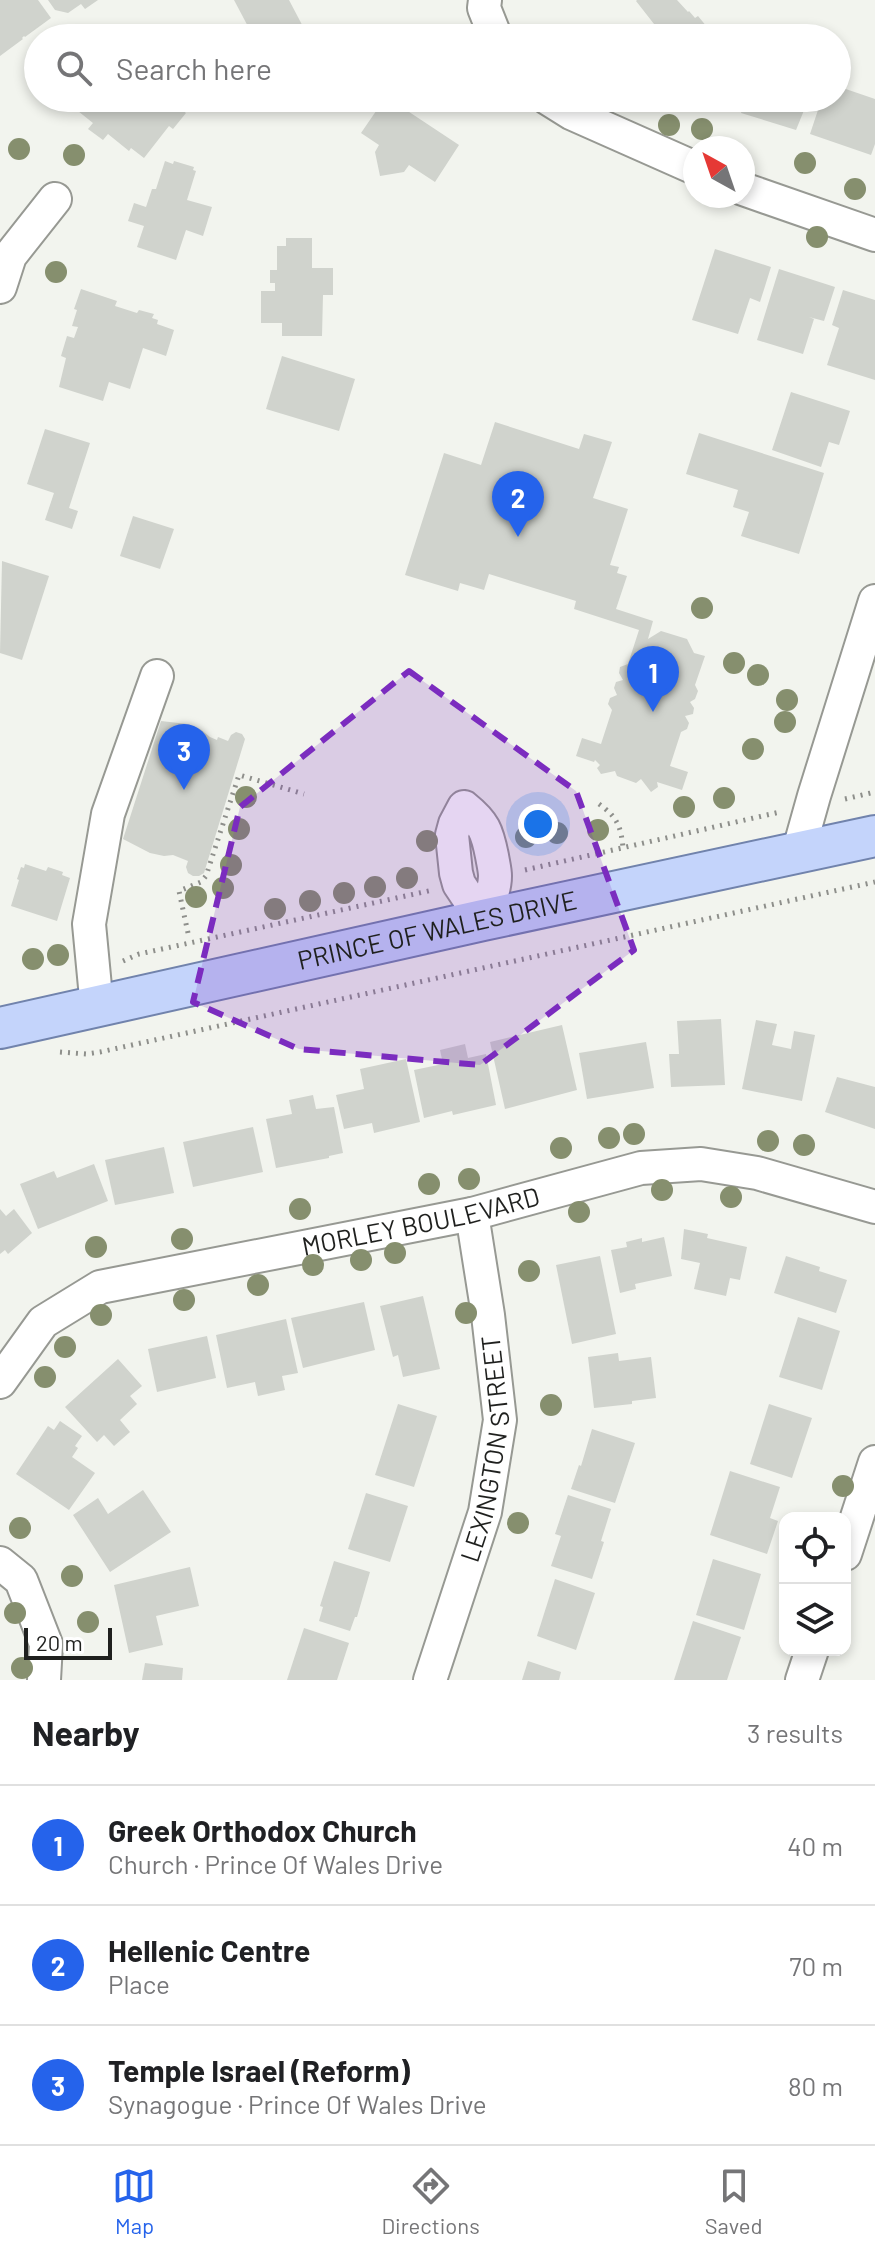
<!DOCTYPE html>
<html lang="en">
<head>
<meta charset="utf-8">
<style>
	body { margin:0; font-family:Barlow,sans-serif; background:#f2f2f2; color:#202124 }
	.controls { position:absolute; right:24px; bottom:24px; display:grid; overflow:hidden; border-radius:16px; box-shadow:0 4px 12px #0003 }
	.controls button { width:72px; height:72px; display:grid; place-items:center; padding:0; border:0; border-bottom:2px solid #e0e0e0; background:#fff; color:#202124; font:40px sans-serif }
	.compass { position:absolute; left:683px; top:136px; width:72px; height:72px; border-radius:50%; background:#fff; box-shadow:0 4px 12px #0003; rotate:320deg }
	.scale { position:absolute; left:24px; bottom:20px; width:88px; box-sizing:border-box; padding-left:8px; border:4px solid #1f201e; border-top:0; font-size:22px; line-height:28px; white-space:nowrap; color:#1f201e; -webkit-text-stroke:6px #fff; paint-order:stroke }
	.you { position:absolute; left:538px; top:824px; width:28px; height:28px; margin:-20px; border:6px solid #fff; border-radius:50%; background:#1a73e8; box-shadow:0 0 0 12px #1a73e833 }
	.badge { display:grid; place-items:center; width:52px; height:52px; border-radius:50%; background:#2563eb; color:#fff; font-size:26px; font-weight:700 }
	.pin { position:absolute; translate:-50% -66px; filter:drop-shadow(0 2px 4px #0008) }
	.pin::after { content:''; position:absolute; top:42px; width:28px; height:24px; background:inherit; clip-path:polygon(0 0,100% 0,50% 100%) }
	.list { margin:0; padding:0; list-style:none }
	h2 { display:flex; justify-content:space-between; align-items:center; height:104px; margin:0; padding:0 32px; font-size:34px }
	h2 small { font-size:26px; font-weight:400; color:#757577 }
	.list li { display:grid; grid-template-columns:52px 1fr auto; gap:24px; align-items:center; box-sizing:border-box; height:120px; padding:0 32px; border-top:2px solid #e0e0e0 }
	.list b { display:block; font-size:30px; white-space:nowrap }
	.list p { margin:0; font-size:26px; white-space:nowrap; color:#757577 }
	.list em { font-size:26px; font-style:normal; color:#757577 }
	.icon { flex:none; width:44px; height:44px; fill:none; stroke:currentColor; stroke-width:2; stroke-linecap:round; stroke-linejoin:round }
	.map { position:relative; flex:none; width:875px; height:1680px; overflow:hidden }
	.search { position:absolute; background:#fff; box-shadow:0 4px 12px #0003; left:24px; right:24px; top:24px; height:88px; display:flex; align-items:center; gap:20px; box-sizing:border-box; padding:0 28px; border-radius:44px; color:#757577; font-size:30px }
	.sheet { height:464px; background:#fff }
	nav { display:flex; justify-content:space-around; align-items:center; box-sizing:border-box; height:112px; border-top:2px solid #e0e0e0; background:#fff; font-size:22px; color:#757577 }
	nav a { display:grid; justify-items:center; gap:4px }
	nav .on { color:#2563eb }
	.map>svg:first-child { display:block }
	.building { fill:#d0d3cd }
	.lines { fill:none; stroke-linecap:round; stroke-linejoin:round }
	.minor-casing { stroke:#979993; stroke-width:36 }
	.major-casing { stroke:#7183ac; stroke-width:44 }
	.path { stroke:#8e8f8b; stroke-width:5; stroke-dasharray:2 6; stroke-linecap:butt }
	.minor { stroke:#fff; stroke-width:32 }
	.major { stroke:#c4d4fb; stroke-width:40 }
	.tree { fill:#868f6e }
	.marked { fill:#7b2cbf; fill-opacity:0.2; stroke:#7b2cbf; stroke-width:6; stroke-dasharray:16 10; stroke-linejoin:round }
	.labels { text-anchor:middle; stroke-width:8; stroke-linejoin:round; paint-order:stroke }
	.street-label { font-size:26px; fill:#1f201e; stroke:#fff }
</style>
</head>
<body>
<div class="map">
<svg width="875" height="1680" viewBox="0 0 875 1680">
	<rect width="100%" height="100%" fill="#f2f4ee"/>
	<!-- building -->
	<g class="building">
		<path d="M0,0H38L51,18L25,37L24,36L22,38L23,39L0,56Z"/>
		<path d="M48,0H98L85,9L81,4L68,13L55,10Z"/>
		<path d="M234,0H289L309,38H244L252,34Z"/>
		<path d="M637,0H677L688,12L689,11L695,18L698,16L716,38H665L636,1Z"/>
		<path d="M837,86L875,99V144L871,155L810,134L822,98H837Z"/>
		<path d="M75,98H167L186,113L173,129L169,126L144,158L131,148L129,151L108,134L103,140L88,129L93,123L78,111L83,104Z"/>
		<path d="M385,98H388L459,145L435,182L409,165L404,172L380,176L375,152L379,145L361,133Z"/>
		<path d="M746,98H809L796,130L741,113Z"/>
		<path d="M165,161L173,164L174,161L194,167L193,170L196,171L187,200L212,207L203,236L186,230L176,260L137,247L144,226L128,221L134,203L146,207L152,189H156Z"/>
		<path d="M286,238H312V268H333V295H323L322,336H282V323H261V291H275V283H270V270H277V246H286Z"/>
		<path d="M715,249L771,267L760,302L750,298L738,334L692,320Z"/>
		<path d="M779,269L835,287L824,321L809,317L814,319L803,354L757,340Z"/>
		<path d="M81,289L117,301L115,306L137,313L139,310L154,314L152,318L158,320L157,324L174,330L166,356L143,348L130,389L109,382L103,401L59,387L66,358L61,356L67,336L74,338L78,327L72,326L77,310L74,309Z"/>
		<path d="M843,290L875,300V380L827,365L839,328L832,325Z"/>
		<path d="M282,356L355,379L339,431L266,409Z"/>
		<path d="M791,392L850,411L839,445L829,442L821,467L772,450Z"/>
		<path d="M495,422L579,449L584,434L612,442L593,498L628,509L610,565L619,567L617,573L627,576L616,609L653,621L648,639L661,631L687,639L694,653L705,656L695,685L698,691L695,699L690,702L694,708L693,714L685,716L689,723L687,729L681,732L670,766L688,772L682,790L657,782L658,787L651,792L641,779L636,783L617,776L615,771L601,774L597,768L600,765L595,760L594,762L576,756L582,738L601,744L612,710L608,704L610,698L617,695L614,688L616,682L623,680L619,673L620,667L628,664L639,630L574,609L576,601L489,574L484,590L460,583L458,591L405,575L444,453L481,465Z"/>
		<path d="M45,429L90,443L69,508L78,511L72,529L45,520L54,493L27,484Z"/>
		<path d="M699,433L824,473L799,554L741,536L749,512L733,507L738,490L686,474Z"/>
		<path d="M133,516L174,529L160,569L120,556Z"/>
		<path d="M2,561L49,576L22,660L0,653Z"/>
		<path d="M161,721L187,724L200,729L210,737L217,740L218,737L228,741L231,735L236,732L242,734L245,739L204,873L199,876H193L188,873L186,867L188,861L173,855L164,856L150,853L123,839Z"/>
		<path d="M25,864L46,871L48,867L63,872L62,875L70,878L57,921L11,906L19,880L17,879L21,867L24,868Z"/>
		<path d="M721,1019L725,1085L671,1087L669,1054H679L677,1021Z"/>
		<path d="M756,1020L777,1024L772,1045L791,1049L794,1031L815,1035L802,1101L742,1089Z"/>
		<path d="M562,1025L577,1090L505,1109L490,1042Z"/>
		<path d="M646,1042L654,1088L587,1099L579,1053Z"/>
		<path d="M465,1044L468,1058L486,1054L496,1105L453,1115L452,1111L424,1118L414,1070L443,1064L440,1050Z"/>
		<path d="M406,1059L420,1122L374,1133L372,1123L344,1129L336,1095L364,1089L360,1069Z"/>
		<path d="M837,1077L875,1087V1129L825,1112Z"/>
		<path d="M313,1095L316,1109L334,1107L343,1153L329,1156V1158L276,1168L266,1119L292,1114L289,1100Z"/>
		<path d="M253,1127L263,1172L193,1187L183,1142Z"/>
		<path d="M164,1147L174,1193L115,1205L105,1160Z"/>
		<path d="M94,1164L108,1201L38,1229L20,1184L54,1171L57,1178Z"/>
		<path d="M0,1209L6,1216L14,1209L32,1233L8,1254L5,1250L0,1254Z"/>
		<path d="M684,1229L708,1234L707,1238L747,1247L740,1280L730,1278L726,1296L694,1289L700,1263L681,1259Z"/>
		<path d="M664,1237L672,1276L635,1284L636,1289L620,1293L611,1250L627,1247L626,1242L642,1238V1242Z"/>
		<path d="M600,1256L616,1334L572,1344L556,1265Z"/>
		<path d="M786,1256L820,1267L819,1271L847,1280L836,1313L774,1293Z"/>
		<path d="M423,1296L440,1369L403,1377L398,1355L393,1357L380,1306Z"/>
		<path d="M364,1302L375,1350L303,1368L291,1318Z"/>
		<path d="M798,1317L840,1331L822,1390L779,1377Z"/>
		<path d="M286,1319L298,1373L282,1376L285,1390L258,1396L255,1382L227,1388L216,1335Z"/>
		<path d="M207,1336L216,1378L157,1392L148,1349Z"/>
		<path d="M618,1353L619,1361L651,1357L656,1398L632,1401V1404L594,1408L588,1357Z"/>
		<path d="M118,1359L142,1386L130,1396L137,1404L120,1420L130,1432L114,1446L104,1435L97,1442L65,1407Z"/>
		<path d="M398,1404L437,1416L414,1487L375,1475Z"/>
		<path d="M769,1404L812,1418L792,1478L750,1464Z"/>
		<path d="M60,1421L82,1436L75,1446L78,1448L72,1457L95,1473L69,1510L16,1474L48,1426L54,1430Z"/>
		<path d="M592,1429L635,1443L615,1503L571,1489L579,1465L581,1466Z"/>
		<path d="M730,1471L780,1487L770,1518L778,1521L767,1554L710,1535Z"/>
		<path d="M143,1490L171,1532L110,1572L73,1515L98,1498L108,1514Z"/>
		<path d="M366,1493L408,1506L390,1562L348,1549Z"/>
		<path d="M568,1495L611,1509L601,1541L604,1542L592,1579L551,1566L561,1536L555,1534Z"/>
		<path d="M713,1559L761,1574L744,1630L696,1615Z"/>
		<path d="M334,1561L370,1572L357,1617H355L350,1631L319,1621L323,1607L320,1606Z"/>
		<path d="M190,1567L199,1606L156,1616L163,1645L129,1653L114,1585Z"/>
		<path d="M555,1579L595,1593L576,1650L537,1636Z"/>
		<path d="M693,1621L741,1637L727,1680H674Z"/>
		<path d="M304,1628L349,1643L337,1680H287Z"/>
		<path d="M528,1661L561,1672L559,1680H522Z"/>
		<path d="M145,1663L183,1668L182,1680H142Z"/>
	</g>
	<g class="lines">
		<!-- minor casing -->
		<g class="minor-casing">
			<g id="minor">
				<path d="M485,0L484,8L496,38"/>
				<path d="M547,98L571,113L695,168"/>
				<path d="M743,189L875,235"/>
				<path d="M0,287L10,256L55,199"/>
				<path d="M464,807C484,823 487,831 492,856C493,862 495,870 495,876C495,891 487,907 483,920L459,884L456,873L452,835L455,824Z"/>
				<path d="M798,853L814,796L875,601"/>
				<path d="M97,1008L89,924L108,814L157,676"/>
				<path id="s1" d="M0,1382L43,1322L100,1287L472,1214L641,1168L701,1164L757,1173L875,1207"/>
				<path d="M845,1554L875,1462"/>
				<path d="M0,1563L21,1580L46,1644L44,1680"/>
				<path id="s2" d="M430,1680L485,1512L500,1420L488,1315L472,1214"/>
				<path d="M802,1680L812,1650"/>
			</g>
		</g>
		<!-- major casing -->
		<g class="major-casing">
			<g id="major">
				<path id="s3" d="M0,1028L483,920L875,836"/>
			</g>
		</g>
		<!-- path -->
		<g class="path">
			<path d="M845,799L875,792"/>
			<path d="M599,804C617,817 621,826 623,848"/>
			<path d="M525,870L780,812"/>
			<path d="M188,933L179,891L201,882L206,876L239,775L304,794"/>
			<path d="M123,961L139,954L433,890"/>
			<path d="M60,1052L86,1054L100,1052L875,882"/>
		</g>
		<!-- minor -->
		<use href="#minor" class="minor"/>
		<!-- major -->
		<use href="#major" class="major"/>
	</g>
	<!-- trees -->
	<g class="tree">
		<circle cx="669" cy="125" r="11"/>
		<circle cx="702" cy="129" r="11"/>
		<circle cx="19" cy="149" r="11"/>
		<circle cx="74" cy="155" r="11"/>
		<circle cx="805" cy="163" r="11"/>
		<circle cx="855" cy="189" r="11"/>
		<circle cx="817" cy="237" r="11"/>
		<circle cx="56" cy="272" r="11"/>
		<circle cx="702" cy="608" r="11"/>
		<circle cx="734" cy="663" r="11"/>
		<circle cx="758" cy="675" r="11"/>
		<circle cx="787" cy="700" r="11"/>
		<circle cx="785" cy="722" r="11"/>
		<circle cx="753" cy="749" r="11"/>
		<circle cx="246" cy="797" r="11"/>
		<circle cx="724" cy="798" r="11"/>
		<circle cx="684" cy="807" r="11"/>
		<circle cx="239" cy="829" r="11"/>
		<circle cx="598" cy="830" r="11"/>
		<circle cx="557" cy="833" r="11"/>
		<circle cx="526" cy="837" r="11"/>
		<circle cx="427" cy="841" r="11"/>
		<circle cx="231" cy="865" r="11"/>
		<circle cx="407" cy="878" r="11"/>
		<circle cx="375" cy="887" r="11"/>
		<circle cx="223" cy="888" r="11"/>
		<circle cx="344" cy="893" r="11"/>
		<circle cx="196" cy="897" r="11"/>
		<circle cx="310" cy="901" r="11"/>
		<circle cx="275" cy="909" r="11"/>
		<circle cx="58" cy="955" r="11"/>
		<circle cx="33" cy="959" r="11"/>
		<circle cx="634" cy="1134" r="11"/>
		<circle cx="609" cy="1138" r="11"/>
		<circle cx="768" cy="1141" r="11"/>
		<circle cx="804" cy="1145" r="11"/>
		<circle cx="561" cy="1148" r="11"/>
		<circle cx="469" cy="1179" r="11"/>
		<circle cx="429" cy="1184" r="11"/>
		<circle cx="662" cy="1190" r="11"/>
		<circle cx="731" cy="1197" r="11"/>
		<circle cx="300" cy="1209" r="11"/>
		<circle cx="579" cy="1212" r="11"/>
		<circle cx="182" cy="1239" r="11"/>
		<circle cx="96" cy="1247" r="11"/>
		<circle cx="395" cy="1253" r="11"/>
		<circle cx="361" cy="1260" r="11"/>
		<circle cx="313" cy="1265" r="11"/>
		<circle cx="529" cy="1271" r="11"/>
		<circle cx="258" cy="1285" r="11"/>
		<circle cx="184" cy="1300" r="11"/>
		<circle cx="466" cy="1313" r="11"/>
		<circle cx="101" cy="1315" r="11"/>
		<circle cx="65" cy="1347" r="11"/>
		<circle cx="45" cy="1377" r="11"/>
		<circle cx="551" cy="1405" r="11"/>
		<circle cx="843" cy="1486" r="11"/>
		<circle cx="518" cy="1523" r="11"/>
		<circle cx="20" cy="1528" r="11"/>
		<circle cx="72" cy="1576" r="11"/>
		<circle cx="15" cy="1613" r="11"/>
		<circle cx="88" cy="1622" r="11"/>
		<circle cx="22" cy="1668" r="11"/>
	</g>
	<!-- marked area -->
	<path class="marked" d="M409,671L576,791L634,950L480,1065L299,1049L193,1002L240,807Z"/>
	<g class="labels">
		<!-- street labels -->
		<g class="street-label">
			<text dy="9" stroke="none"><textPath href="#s3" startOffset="448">PRINCE OF WALES DRIVE</textPath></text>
			<text dy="9" stroke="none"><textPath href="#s1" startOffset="468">MORLEY BOULEVARD</textPath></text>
			<text dy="9" stroke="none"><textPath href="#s2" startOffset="240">LEXINGTON STREET</textPath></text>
		</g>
	</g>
</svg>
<div class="controls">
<button><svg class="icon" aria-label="locate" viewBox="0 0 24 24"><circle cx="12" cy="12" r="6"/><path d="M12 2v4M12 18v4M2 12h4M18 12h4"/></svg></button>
<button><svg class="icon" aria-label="layers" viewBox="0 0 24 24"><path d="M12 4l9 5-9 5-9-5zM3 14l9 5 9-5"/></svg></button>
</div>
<svg class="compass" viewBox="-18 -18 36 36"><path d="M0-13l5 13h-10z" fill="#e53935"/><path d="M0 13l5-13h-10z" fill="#757577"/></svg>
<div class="scale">20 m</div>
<div class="you"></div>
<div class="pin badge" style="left:653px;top:712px">1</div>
<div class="pin badge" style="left:518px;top:537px">2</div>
<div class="pin badge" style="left:184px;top:790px">3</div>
<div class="search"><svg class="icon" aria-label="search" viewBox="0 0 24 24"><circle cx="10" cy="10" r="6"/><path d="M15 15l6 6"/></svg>Search here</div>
</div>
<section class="sheet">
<h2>Nearby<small>3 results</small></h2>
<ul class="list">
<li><span class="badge">1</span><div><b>Greek Orthodox Church</b><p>Church · Prince Of Wales Drive</p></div><em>40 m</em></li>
<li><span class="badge">2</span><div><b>Hellenic Centre</b><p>Place</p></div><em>70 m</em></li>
<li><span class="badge">3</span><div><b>Temple Israel (Reform)</b><p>Synagogue · Prince Of Wales Drive</p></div><em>80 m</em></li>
</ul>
</section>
<nav>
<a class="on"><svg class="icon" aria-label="map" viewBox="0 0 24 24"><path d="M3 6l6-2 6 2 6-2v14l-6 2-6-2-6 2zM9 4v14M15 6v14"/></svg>Map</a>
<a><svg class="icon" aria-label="directions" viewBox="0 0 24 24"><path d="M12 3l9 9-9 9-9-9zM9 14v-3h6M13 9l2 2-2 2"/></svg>Directions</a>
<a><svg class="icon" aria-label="saved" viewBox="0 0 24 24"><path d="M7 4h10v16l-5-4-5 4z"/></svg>Saved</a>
</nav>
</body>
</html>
